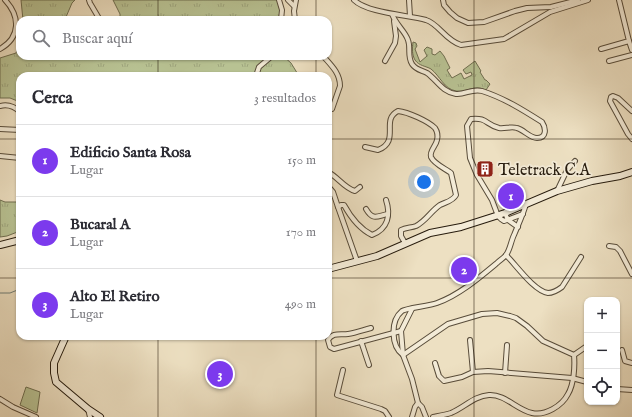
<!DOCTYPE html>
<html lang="es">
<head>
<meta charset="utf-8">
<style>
	body { margin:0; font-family:"IM FELL English",serif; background:#f2f2f3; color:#2b2b33 }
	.controls { position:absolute; right:12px; bottom:12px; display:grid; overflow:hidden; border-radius:8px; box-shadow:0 1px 3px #0004 }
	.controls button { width:36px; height:36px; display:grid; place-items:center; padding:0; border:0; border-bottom:1px solid #e1e1e2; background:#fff; color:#2b2b33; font:20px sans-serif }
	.you { position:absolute; left:424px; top:182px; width:14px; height:14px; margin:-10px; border:3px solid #fff; border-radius:50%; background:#1a73e8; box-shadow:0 0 0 6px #1a73e833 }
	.badge { display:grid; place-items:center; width:26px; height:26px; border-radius:50%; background:#7c3aed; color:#fff; font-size:13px; font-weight:700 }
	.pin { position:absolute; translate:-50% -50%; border:2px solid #fff; box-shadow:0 1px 4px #0006 }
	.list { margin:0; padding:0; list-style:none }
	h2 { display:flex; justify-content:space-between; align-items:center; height:52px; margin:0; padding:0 16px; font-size:17px }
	h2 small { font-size:13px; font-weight:400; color:#7c7c81 }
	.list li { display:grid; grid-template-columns:26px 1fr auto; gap:12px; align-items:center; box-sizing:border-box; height:72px; padding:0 16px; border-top:1px solid #e1e1e2 }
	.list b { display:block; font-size:15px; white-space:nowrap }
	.list p { margin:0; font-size:13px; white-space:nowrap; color:#7c7c81 }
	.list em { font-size:13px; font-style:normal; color:#7c7c81 }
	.icon { flex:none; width:22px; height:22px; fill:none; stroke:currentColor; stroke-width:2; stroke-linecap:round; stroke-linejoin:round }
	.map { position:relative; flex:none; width:632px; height:417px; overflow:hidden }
	.search { position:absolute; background:#fff; box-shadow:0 1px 3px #0004; left:16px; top:16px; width:316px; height:44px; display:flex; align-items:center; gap:10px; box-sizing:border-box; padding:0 14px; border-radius:12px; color:#7c7c81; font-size:15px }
	.panel { position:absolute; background:#fff; box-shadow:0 1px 3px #0004; left:16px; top:72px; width:316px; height:268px; border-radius:12px }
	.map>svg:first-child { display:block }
	.park { fill:url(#park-tufts); stroke:#6f6e50 }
	.pitch { fill:#b8c293; stroke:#6f6e50 }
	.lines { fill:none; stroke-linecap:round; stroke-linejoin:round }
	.stream { stroke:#6c7b75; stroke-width:1 }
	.street-casing { stroke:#584c3a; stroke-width:6 }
	.secondary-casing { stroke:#261b0d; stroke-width:8 }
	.street { stroke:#f3ebd7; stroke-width:4 }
	.secondary { stroke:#f3ebd7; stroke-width:6 }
	.grid { fill:none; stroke:#261b0d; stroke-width:1; stroke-opacity:0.55 }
	.labels { text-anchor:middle; stroke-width:3.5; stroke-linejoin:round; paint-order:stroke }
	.poi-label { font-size:16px; fill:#261b0d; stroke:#f3ebd7; text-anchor:start }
</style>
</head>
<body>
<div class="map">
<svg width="632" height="417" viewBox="0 0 632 417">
	<defs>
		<pattern id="park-tufts" width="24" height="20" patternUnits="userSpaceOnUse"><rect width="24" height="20" fill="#b8c293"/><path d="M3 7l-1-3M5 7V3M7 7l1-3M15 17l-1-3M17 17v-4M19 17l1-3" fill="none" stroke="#9ea67e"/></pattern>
	</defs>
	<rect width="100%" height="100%" fill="#ede0c2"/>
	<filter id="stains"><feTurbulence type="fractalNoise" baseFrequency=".005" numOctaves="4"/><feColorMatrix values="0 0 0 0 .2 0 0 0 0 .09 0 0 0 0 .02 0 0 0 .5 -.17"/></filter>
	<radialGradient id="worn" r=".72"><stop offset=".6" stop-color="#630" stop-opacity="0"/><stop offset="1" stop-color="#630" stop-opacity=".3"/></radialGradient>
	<!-- park -->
	<g class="park">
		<path d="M21,0H75L72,3L66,17L68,20H23Z"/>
		<path d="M113,0H279L281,20H120V14Z"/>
		<path d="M413,42L416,43L417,46L415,49L420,62L427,56L424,50L427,47L432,49V54L435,55L440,51L444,56L450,68L447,70L452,78L461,73L464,79L472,75L471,72L466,74L463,70L475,61L481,71L480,72L485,80H486L490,84L486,90C473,84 467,93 456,91C444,89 440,76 431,69C426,66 419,66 415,60C412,55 412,48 413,42Z"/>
		<path d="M20,46V56H283L291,63L299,76H20V102L10,98H0V58L16,53Z"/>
		<path d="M0,200L5,202H20V231L7,236L0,237Z"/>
	</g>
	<!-- pitch -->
	<path class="pitch" d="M26,387L40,392L37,413L20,405Z"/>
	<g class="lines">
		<!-- stream -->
		<path class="stream" d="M0,293H10L20,289"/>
		<!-- street casing -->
		<g class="street-casing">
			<g id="street">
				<path d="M89,0L90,3L100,20"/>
				<path d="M279,0L282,10L281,20"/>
				<path d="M288,0L294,6"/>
				<path d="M354,0C367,13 408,15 426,20C439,24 445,40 461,45L504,39L550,12L588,0"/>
				<path d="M409,0L410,16"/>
				<path d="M443,0L444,5L450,12L457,18L468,23L484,22L515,11L527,8L551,7L578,0"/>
				<path d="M392,14C396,25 405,31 408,40C411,48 407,56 412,64C416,70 421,70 427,73C437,80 442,92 456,94C465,95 472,88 482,91C504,98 523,110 542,122C546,128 547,138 537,138C530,138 524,130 517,128C511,126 505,129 499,128C486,125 487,117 471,119L467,126L470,158L477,175L492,200L498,216L501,219L504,221L523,214"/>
				<path d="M295,20L294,11L296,0"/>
				<path d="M629,41L632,50"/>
				<path d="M0,49C21,37 20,16 5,0"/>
				<path d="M601,49L629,41L619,0"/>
				<path d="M323,56C331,65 340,73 340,86L332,109"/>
				<path d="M385,61L395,43L396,36L394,21"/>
				<path d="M609,61L632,55"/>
				<path d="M256,76L259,67L272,56"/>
				<path d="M0,106C8,104 14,106 20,112"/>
				<path d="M632,111L618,98L613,96L611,97L610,101L628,134L632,139"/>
				<path d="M0,129L20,130"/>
				<path d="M365,147L378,150C401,141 380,120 398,111C408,112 428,121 435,128C437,131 438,136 437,140C436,146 429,151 431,157C434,164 446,169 451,173L456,195C453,201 446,202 440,205C431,211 426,221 416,226C411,228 406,227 401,230V236L405,243"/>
				<path d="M0,156L20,158"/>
				<path d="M328,172C338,177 344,188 355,191L360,187"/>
				<path d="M328,186L333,192L338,207L357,261"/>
				<path d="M557,191L567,170L575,161"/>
				<path d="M338,207L341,205H344C350,216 360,229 372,235C388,229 391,215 386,200"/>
				<path d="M366,209C373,221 377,216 388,214"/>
				<path d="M505,213L508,220L518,227"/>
				<path d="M609,246L616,247L620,251L632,274"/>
				<path d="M506,255C516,265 534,291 548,293C553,293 558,290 562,287L581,257"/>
				<path d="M412,309L401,331L403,355L412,379L418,403L422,407L426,417"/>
				<path d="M371,328C363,330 356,333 348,334C340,335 333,332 328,340L330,347L334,349L401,331"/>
				<path d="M470,340L473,372"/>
				<path d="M361,341L369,365"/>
				<path d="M622,350L625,361L632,363"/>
				<path d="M574,355L587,346"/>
				<path d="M435,363L439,376L444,381L462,377L473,372L488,371L572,378L587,382"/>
				<path d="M343,370L337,395L381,409L385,411L389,417"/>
				<path d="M505,373L507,345"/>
				<path d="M617,389L632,390"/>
				<path d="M0,399L13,407L36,417"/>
				<path d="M88,409L90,417"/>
				<path d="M412,417L415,407L418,403"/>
				<path d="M433,417C438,416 445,415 451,413C465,407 474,396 489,395C505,394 517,410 532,413C545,416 562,406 568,394C574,384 575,366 574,355L543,341L527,326L516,318L510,316L497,313L482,314L448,324L403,355C391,346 390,321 402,311C406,308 429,306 437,303C459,295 479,278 497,263C500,260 504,258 506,255C510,250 511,241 514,235C518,225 523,215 526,204"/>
			</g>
		</g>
		<!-- secondary casing -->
		<g class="secondary-casing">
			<g id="secondary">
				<path d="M0,245L20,240"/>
				<path d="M328,269L377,256L430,233L461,227L505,213L557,191L592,181L620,176L632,172"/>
				<path d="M66,336L54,363V373L56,382L88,409L100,417"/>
			</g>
		</g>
		<!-- street -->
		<use href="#street" class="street"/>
		<!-- secondary -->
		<use href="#secondary" class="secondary"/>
	</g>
	<!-- grid -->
	<path class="grid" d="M158,0V20M316,0V20M474,0V417M158,56V76M316,56V76M0,139H20M328,139H632M0,278H20M328,278H632M158,336V417M316,336V417"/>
	<!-- icons -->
	<defs>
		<g id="building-square" transform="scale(0.9)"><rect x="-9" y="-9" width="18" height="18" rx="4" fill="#8f2418" stroke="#f3ebd7"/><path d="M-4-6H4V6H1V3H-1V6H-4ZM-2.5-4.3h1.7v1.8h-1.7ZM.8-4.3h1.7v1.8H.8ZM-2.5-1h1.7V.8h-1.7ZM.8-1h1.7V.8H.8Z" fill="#fff"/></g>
	</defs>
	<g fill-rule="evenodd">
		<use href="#building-square" x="485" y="169"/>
	</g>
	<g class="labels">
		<!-- poi labels -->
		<g class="poi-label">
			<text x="498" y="175">Teletrack C.A</text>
		</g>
	</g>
	<rect width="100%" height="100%" filter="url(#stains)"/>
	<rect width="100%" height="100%" fill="url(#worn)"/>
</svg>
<div class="controls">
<button>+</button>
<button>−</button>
<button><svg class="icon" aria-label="locate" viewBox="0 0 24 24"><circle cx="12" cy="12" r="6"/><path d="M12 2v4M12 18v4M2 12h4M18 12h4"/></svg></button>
</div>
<div class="you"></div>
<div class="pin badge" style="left:511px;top:196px">1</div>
<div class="pin badge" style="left:464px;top:270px">2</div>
<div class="pin badge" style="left:220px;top:374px">3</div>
<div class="search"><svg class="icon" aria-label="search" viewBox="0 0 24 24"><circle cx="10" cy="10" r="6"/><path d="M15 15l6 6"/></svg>Buscar aquí</div>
<section class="panel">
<h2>Cerca<small>3 resultados</small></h2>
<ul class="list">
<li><span class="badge">1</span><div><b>Edificio Santa Rosa</b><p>Lugar</p></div><em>150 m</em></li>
<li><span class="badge">2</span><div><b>Bucaral A</b><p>Lugar</p></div><em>170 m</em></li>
<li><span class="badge">3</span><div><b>Alto El Retiro</b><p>Lugar</p></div><em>490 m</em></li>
</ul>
</section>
</div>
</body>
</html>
